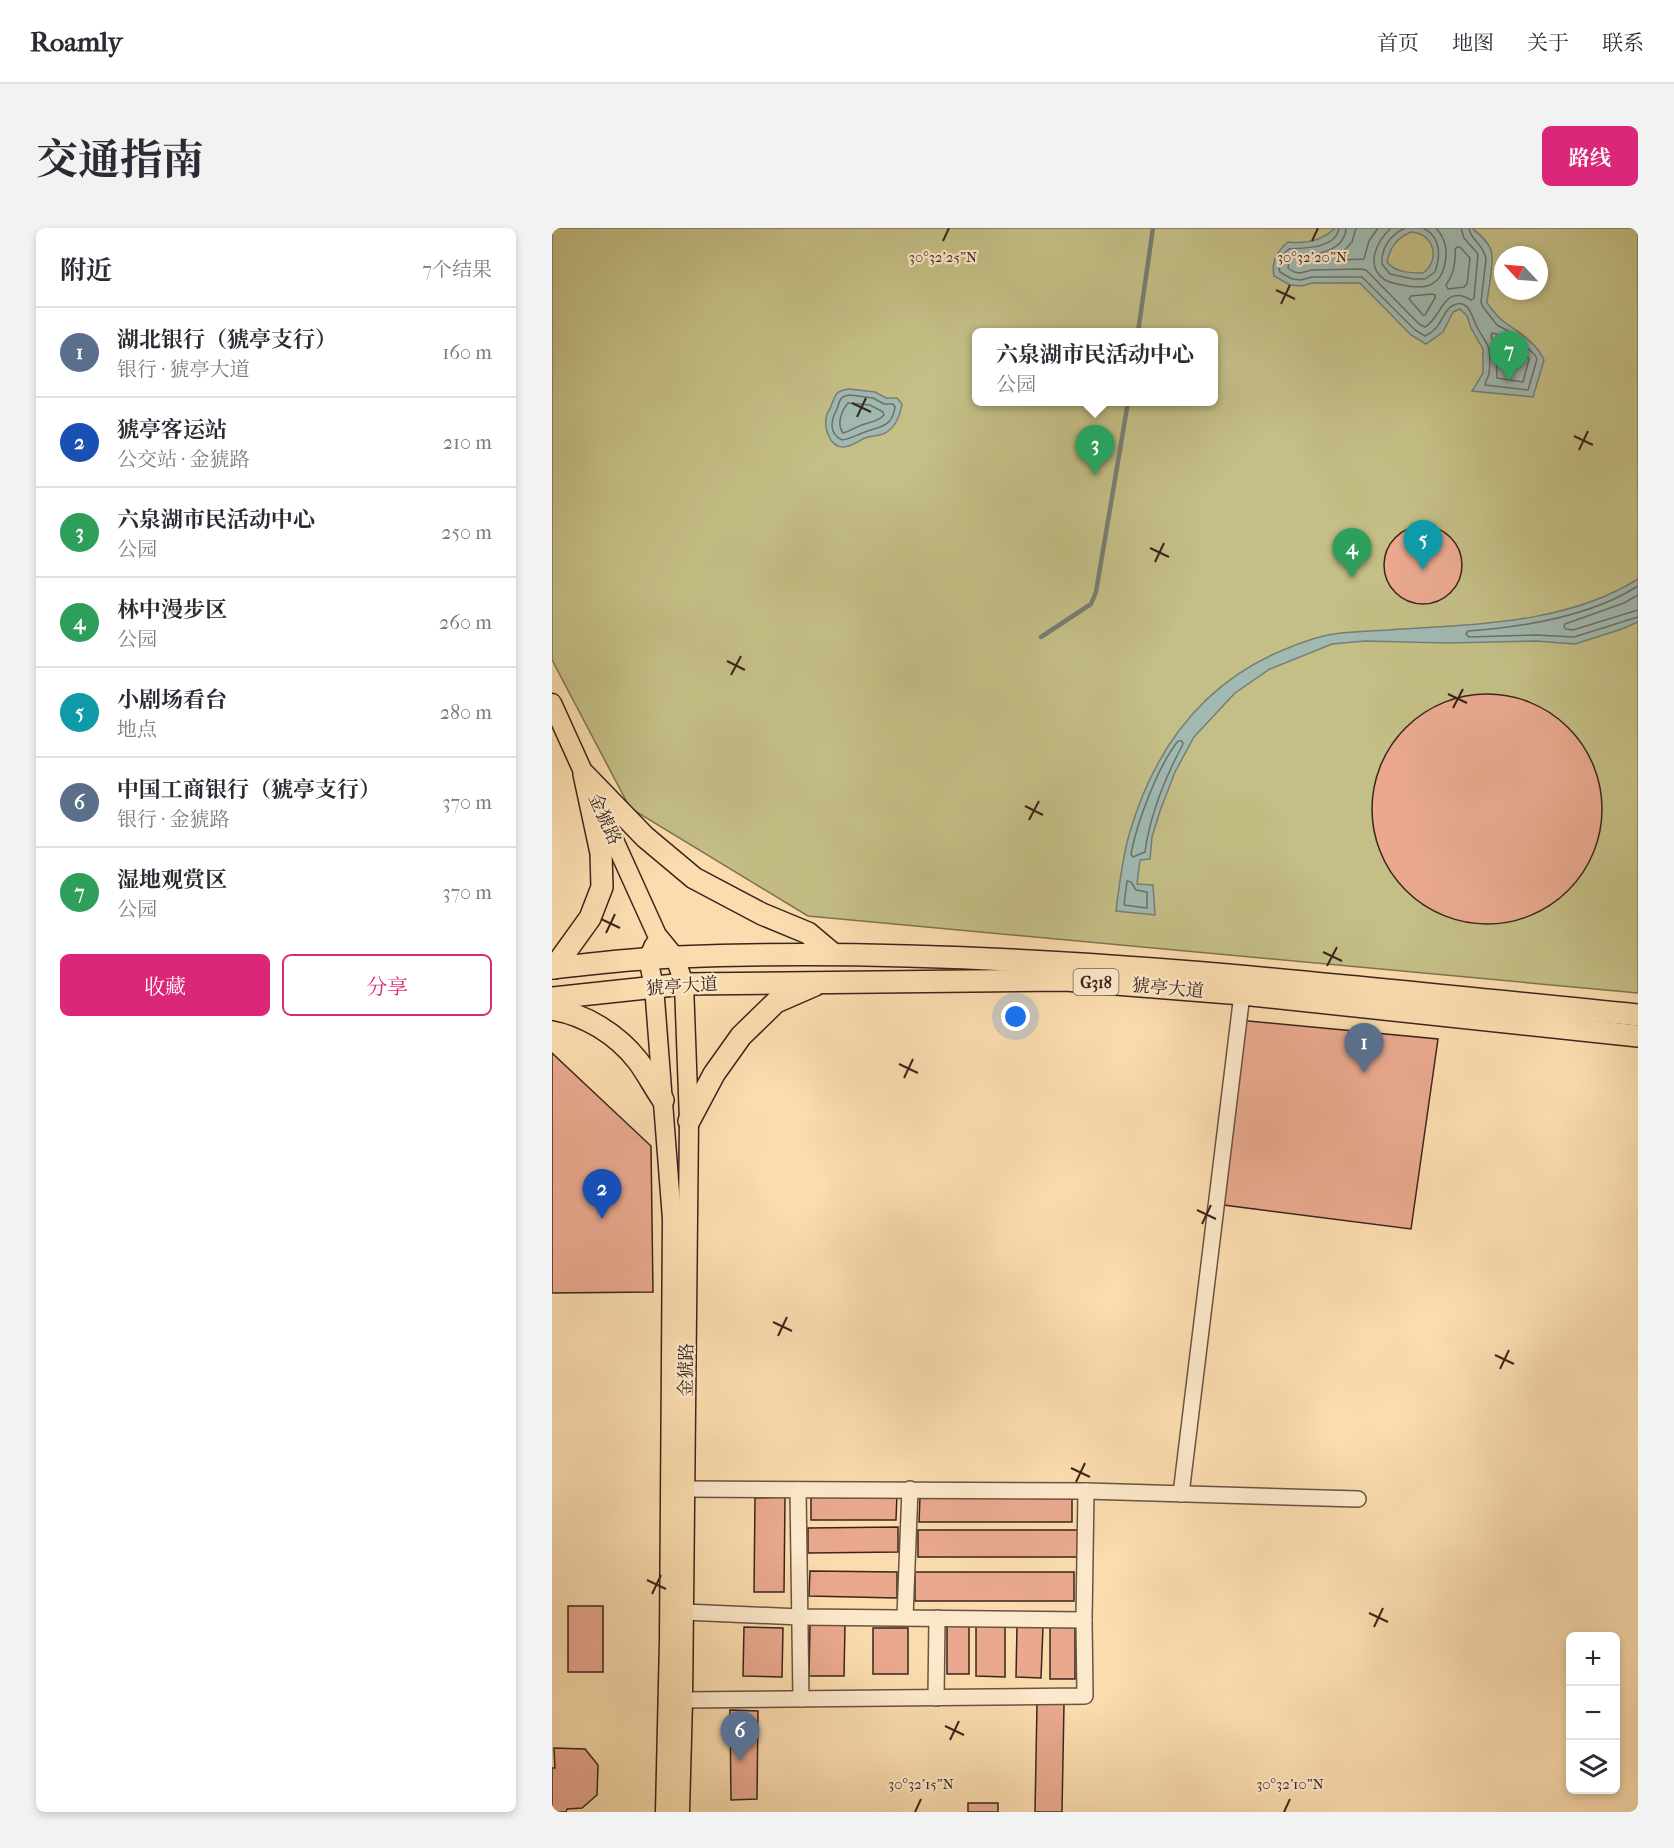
<!DOCTYPE html>
<html lang="zh">
<head>
<meta charset="utf-8">
<style>
	body { margin:0; font-family:"IM FELL French Canon","Noto Serif SC",serif; background:#f2f2f3; color:#2b2b33 }
	.controls { position:absolute; right:18px; bottom:18px; display:grid; overflow:hidden; border-radius:9px; box-shadow:0 3px 9px #0003 }
	.controls button { width:54px; height:54px; display:grid; place-items:center; padding:0; border:0; border-bottom:2px solid #e1e1e2; background:#fff; color:#2b2b33; font:30px sans-serif }
	.compass { position:absolute; left:942px; top:18px; width:54px; height:54px; border-radius:50%; background:#fff; box-shadow:0 3px 9px #0003; rotate:296deg }
	.you { position:absolute; left:464px; top:789px; width:21px; height:21px; margin:-15px; border:4px solid #fff; border-radius:50%; background:#1a73e8; box-shadow:0 0 0 9px #1a73e833 }
	.badge { display:grid; place-items:center; width:39px; height:39px; border-radius:50%; background:#db2777; color:#fff; font-size:20px; font-weight:700 }
	.pin { position:absolute; translate:-50% -50px; filter:drop-shadow(0 2px 3px #0008) }
	.pin::after { content:''; position:absolute; top:32px; width:21px; height:18px; background:inherit; clip-path:polygon(0 0,100% 0,50% 100%) }
	.popup { position:absolute; left:420px; top:100px; width:246px; height:78px; box-sizing:border-box; display:grid; place-content:center; border-radius:9px; background:#fff; filter:drop-shadow(0 2px 4px #0005); font-size:20px; white-space:nowrap; color:#7c7c81 }
	.popup b { font-size:22px; color:#2b2b33 }
	.popup::after { content:''; position:absolute; left:50%; top:100%; margin-left:-12px; border:12px solid transparent; border-top-color:#fff }
	.list { margin:0; padding:0; list-style:none }
	h2 { display:flex; justify-content:space-between; align-items:center; height:78px; margin:0; padding:0 24px; font-size:26px }
	h2 small { font-size:20px; font-weight:400; color:#7c7c81 }
	.list li { display:grid; grid-template-columns:39px 1fr auto; gap:18px; align-items:center; box-sizing:border-box; height:90px; padding:0 24px; border-top:2px solid #e1e1e2 }
	.list b { display:block; font-size:22px; white-space:nowrap }
	.list p { margin:0; font-size:20px; white-space:nowrap; color:#7c7c81 }
	.list em { font-size:20px; font-style:normal; color:#7c7c81 }
	.actions { display:flex; gap:12px; padding:18px 24px }
	.actions a { flex:1; padding:14px 0; border:2px solid #db2777; border-radius:9px; text-align:center; font-size:21px; color:#db2777 }
	.actions .main { background:#db2777; color:#fff }
	.icon { flex:none; width:33px; height:33px; fill:none; stroke:currentColor; stroke-width:2; stroke-linecap:round; stroke-linejoin:round }
	.map { position:relative; flex:none; width:1086px; height:1584px; overflow:hidden; border-radius:9px }
	header { display:flex; align-items:center; gap:36px; box-sizing:border-box; height:84px; padding:0 30px; background:#fff; border-bottom:2px solid #e1e1e2 }
	header strong { font-size:28px }
	nav { display:flex; gap:33px; margin-inline-start:auto; font-size:21px }
	.intro { display:flex; align-items:center; justify-content:space-between; box-sizing:border-box; height:144px; padding:0 36px }
	h1 { margin:0; font-size:42px }
	.button { padding:15px 27px; border-radius:9px; background:#db2777; color:#fff; font-size:21px; font-weight:700 }
	main { display:flex; gap:36px; padding:0 36px }
	aside { flex:1; background:#fff; border-radius:9px; box-shadow:0 3px 9px #0003 }
	.map>svg:first-child { display:block }
	.green { fill:#c4bf86; stroke:#7f7251; stroke-width:1.5; fill-rule:evenodd }
	.water { fill:#a0bab2; stroke:#777e76; stroke-width:1.5; fill-rule:evenodd }
	.lines { fill:none; stroke-linecap:round; stroke-linejoin:round }
	.shore { stroke:#6d7067; stroke-width:1.5 }
	.stream { stroke:#777e76; stroke-width:4.5 }
	.building { fill:#eaa98f; stroke:#3a251c; stroke-width:1.5 }
	.minor-casing { stroke:#6a5340; stroke-width:18 }
	.major-casing { stroke:#3a251c; stroke-width:21 }
	.highway-casing { stroke:#3a251c; stroke-width:24 }
	.minor { stroke:#fce8ca; stroke-width:15 }
	.major { stroke:#fbdcae; stroke-width:18 }
	.highway { stroke:#fbdcae; stroke-width:21 }
	.ticks { fill:none; stroke:#3a251c; stroke-width:2 }
	.labels { text-anchor:middle; stroke-width:4.5; stroke-linejoin:round; paint-order:stroke }
	.shield { fill:#fce8ca; stroke:#746050; stroke-width:1.5 }
	.shield-label { font-size:16px; font-weight:bold; fill:#3a251c }
	.street-label { font-size:18px; fill:#3a251c; stroke:#fce8ca }
	.ticks-label { font-size:15px; text-anchor:middle; fill:#3a251c; stroke:#fce8ca; stroke-width:4.5; stroke-linejoin:round; paint-order:stroke }
</style>
</head>
<body>
<header>
<strong>Roamly</strong>
<nav><a>首页</a><a>地图</a><a>关于</a><a>联系</a></nav>
</header>
<div class="intro"><h1>交通指南</h1><a class="button">路线</a></div>
<main>
<aside>
<h2>附近<small>7个结果</small></h2>
<ul class="list">
<li><span class="badge" style="background:#5c6f8a">1</span><div><b>湖北银行（猇亭支行）</b><p>银行 · 猇亭大道</p></div><em>160 m</em></li>
<li><span class="badge" style="background:#1a4fb4">2</span><div><b>猇亭客运站</b><p>公交站 · 金猇路</p></div><em>210 m</em></li>
<li><span class="badge" style="background:#2e9e5b">3</span><div><b>六泉湖市民活动中心</b><p>公园</p></div><em>250 m</em></li>
<li><span class="badge" style="background:#2e9e5b">4</span><div><b>林中漫步区</b><p>公园</p></div><em>260 m</em></li>
<li><span class="badge" style="background:#0f9aa8">5</span><div><b>小剧场看台</b><p>地点</p></div><em>280 m</em></li>
<li><span class="badge" style="background:#5c6f8a">6</span><div><b>中国工商银行（猇亭支行）</b><p>银行 · 金猇路</p></div><em>370 m</em></li>
<li><span class="badge" style="background:#2e9e5b">7</span><div><b>湿地观赏区</b><p>公园</p></div><em>370 m</em></li>
</ul>
<div class="actions"><a class="main">收藏</a><a>分享</a></div>
</aside>
<div class="map">
<svg width="1086" height="1584" viewBox="0 0 1086 1584">
	<rect width="100%" height="100%" fill="#fbdcae"/>
	<filter id="stains"><feTurbulence type="fractalNoise" baseFrequency=".00333" numOctaves="4"/><feColorMatrix values="0 0 0 0 .2 0 0 0 0 .09 0 0 0 0 .02 0 0 0 .5 -.17"/></filter>
	<radialGradient id="worn" r=".72"><stop offset=".6" stop-color="#630" stop-opacity="0"/><stop offset="1" stop-color="#630" stop-opacity=".3"/></radialGradient>
	<!-- green -->
	<path class="green" d="M0,0H1086V765L256,688L78,580L0,432ZM951,27H987V63H951ZM424,104H662V174H424Z"/>
	<!-- water -->
	<g class="water">
		<path d="M783,0H920C927,6 936,13 939,22C943,32 936,63 935,75C940,81 945,89 951,93C966,104 984,114 992,132L981,169L920,163L931,145V121L919,100L915,88L908,81L901,84L891,104L874,116L859,107L808,55H760L750,58L738,57L722,48C719,34 725,23 736,14C754,16 770,13 783,0ZM859,4C882,5 889,32 871,45C858,45 844,45 835,34C838,19 845,10 859,4Z"/>
		<path d="M297,161L323,164L334,170H345L350,176C348,188 343,201 331,206C325,208 318,208 313,210C306,213 300,219 291,219C277,219 271,198 275,186C275,186 279,179 279,178C284,166 283,163 297,161Z"/>
		<path d="M1086,351V394L1070,401L1023,416L984,413L895,415L813,413L780,416L718,441L683,465L642,509L623,544L608,583L600,609L598,631L588,632L585,656L601,657L603,687L564,683C567,658 570,632 577,607C600,527 644,462 722,426C740,418 761,409 782,406C799,403 818,403 836,402C919,396 1013,397 1086,351Z"/>
	</g>
	<g class="lines">
		<!-- shore -->
		<g class="shore">
			<path d="M787,0C784,21 752,20 737,21C730,26 725,36 728,44L740,51L749,52L760,49H810L863,102L873,108C892,99 889,84 900,78C917,68 920,90 926,101C929,107 935,114 937,121C938,128 938,138 937,145C937,149 933,153 933,157L976,162L985,131L983,127L958,104L945,97L931,79L929,74L934,31C932,16 918,12 917,0"/>
			<path d="M794,0C793,25 759,28 740,28L737,31L736,40L742,44L748,45L760,42L808,41L814,42L867,96L873,99C890,90 891,55 919,72L922,70L926,26L912,10L909,0"/>
			<path d="M804,0L800,14L787,28L788,32L812,31L817,13L826,0"/>
			<path d="M839,0C825,13 812,38 833,52C840,56 848,56 855,58C863,59 872,60 878,57C888,52 891,45 893,35C896,22 893,10 884,0"/>
			<path d="M853,0C838,7 829,20 830,36L838,46L861,51H873L883,44C889,26 889,9 871,0"/>
			<path d="M905,19H908L918,30L915,56L912,59L896,61L894,57C901,47 904,34 903,21Z"/>
			<path d="M880,66L883,67V70L873,87H871L857,71L859,68Z"/>
			<path d="M940,105C954,107 967,121 977,131L971,154L945,150L944,119L939,108Z"/>
			<path d="M298,167L321,170L332,176H341L343,179C340,202 324,198 308,206C301,209 298,211 290,212C276,205 279,192 285,181C288,173 287,168 298,167Z"/>
			<path d="M296,175L318,177L331,184L332,187C325,195 315,194 305,199C300,201 297,204 291,205C284,196 290,182 296,175Z"/>
			<path d="M1086,358C1039,388 972,399 916,403L914,406L917,409L984,407L1022,409L1086,389"/>
			<path d="M1086,367L1072,375L1013,396L1012,399L1014,401L1021,402L1086,382"/>
			<path d="M626,513H630L631,516C613,550 598,586 593,624L581,629L579,626C585,594 606,538 626,513Z"/>
			<path d="M575,653L579,654L584,662L595,664V680L572,677Z"/>
		</g>
		<!-- stream -->
		<g class="stream">
			<path d="M586,104L601,0"/>
			<path d="M489,409L539,376L544,364L576,174"/>
		</g>
	</g>
	<!-- building -->
	<g class="building">
		<circle cx="871" cy="337" r="39"/>
		<circle cx="935" cy="581" r="115"/>
		<path d="M686,792L886,811L859,1001L664,976Z"/>
		<path d="M0,825L99,918L101,1064L0,1065Z"/>
		<path d="M259,1266H345L344,1292H259Z"/>
		<path d="M233,1269L232,1364H202L203,1270Z"/>
		<path d="M368,1269H520V1294H367Z"/>
		<path d="M346,1299V1324L256,1325V1300Z"/>
		<path d="M366,1302H526L525,1329H366Z"/>
		<path d="M258,1343L345,1344V1370L257,1368Z"/>
		<rect x="363" y="1344" width="159" height="29"/>
		<rect x="16" y="1378" width="35" height="66"/>
		<path d="M258,1397H293L292,1448H257Z"/>
		<rect x="395" y="1397" width="22" height="49"/>
		<path d="M424,1398L453,1399V1449L424,1448Z"/>
		<path d="M465,1398L491,1399L489,1450L464,1449Z"/>
		<rect x="498" y="1398" width="25" height="53"/>
		<path d="M192,1399L231,1400L230,1449L191,1448Z"/>
		<rect x="321" y="1400" width="35" height="46"/>
		<path d="M485,1476H512L510,1584H483Z"/>
		<path d="M178,1482L206,1483L205,1571L179,1572Z"/>
		<path d="M2,1520L33,1521L46,1537L45,1567L30,1580L15,1581L14,1584H0V1540H3Z"/>
		<rect x="416" y="1575" width="30" height="9"/>
	</g>
	<g class="lines">
		<!-- minor casing -->
		<g class="minor-casing">
			<g id="minor">
				<path d="M133,1261L534,1263L806,1271"/>
				<path d="M246,1262L249,1471"/>
				<path d="M629,1266L690,766"/>
				<path d="M132,1384L248,1389L532,1392"/>
				<path d="M353,1389L358,1261"/>
				<path d="M384,1470L385,1390"/>
				<path d="M131,1472L533,1468L532,1392L534,1263"/>
			</g>
		</g>
		<!-- major casing -->
		<g class="major-casing">
			<g id="major">
				<path d="M0,475L105,707L123,729L132,756L137,893L131,1472L128,1584"/>
				<path d="M102,717L96,731L102,758L120,991L117,1413L113,1584"/>
			</g>
		</g>
		<!-- highway casing -->
		<g class="highway-casing">
			<g id="highway">
				<path d="M0,740C42,736 84,730 125,729C447,716 767,756 1086,787"/>
				<path d="M2,740L38,690L50,659L49,625L32,546L93,609L142,650L210,686L256,705L281,726"/>
				<path d="M0,770L132,756L513,752L690,766L1086,808"/>
				<path d="M0,781C33,786 66,807 86,833C95,845 102,859 111,872"/>
				<path d="M137,893L162,846L189,808L224,774L263,757"/>
			</g>
		</g>
		<!-- minor -->
		<use href="#minor" class="minor"/>
		<!-- major -->
		<use href="#major" class="major"/>
		<!-- highway -->
		<use href="#highway" class="highway"/>
	</g>
	<!-- ticks -->
	<path class="ticks" d="M391,13L397,0M760,13L766,0M724,62L743,71M729,76L738,57M300,175L319,184M305,189L314,170M1022,208L1041,217M1027,222L1036,203M598,320L617,329M603,334L612,315M175,433L193,442M179,447L189,428M896,466L915,475M901,480L911,461M473,578L491,587M477,592L487,573M49,691L68,700M54,705L63,686M771,724L790,733M775,738L785,719M347,836L366,845M352,850L361,831M645,982L664,991M650,996L659,977M221,1094L240,1103M226,1108L235,1089M943,1127L962,1136M948,1141L957,1122M519,1240L538,1249M524,1254L533,1235M95,1352L114,1361M100,1366L109,1347M817,1385L836,1394M822,1399L831,1380M393,1498L412,1507M398,1512L407,1493M363,1584L369,1571M732,1584L738,1571"/>
	<g class="labels">
		<!-- shield labels -->
		<rect class="shield" x="521.5" y="741" width="45" height="26" rx="4.5"/>
		<g class="shield-label">
			<text x="544" y="760">G318</text>
		</g>
		<!-- street labels -->
		<g class="street-label">
			<text transform="translate(53 591) rotate(66)" y="6">金猇路</text>
			<text transform="translate(130 758) rotate(-4)" y="6">猇亭大道</text>
			<text transform="translate(616 760) rotate(5)" y="6">猇亭大道</text>
			<text transform="translate(134 1142) rotate(-89)" y="6">金猇路</text>
		</g>
	</g>
	<g class="ticks-label">
		<text x="391" y="34">30°32'25"N</text>
		<text x="760" y="34">30°32'20"N</text>
		<text x="369" y="1561">30°32'15"N</text>
		<text x="738" y="1561">30°32'10"N</text>
	</g>
	<rect width="100%" height="100%" filter="url(#stains)"/>
	<rect width="100%" height="100%" fill="url(#worn)"/>
</svg>
<div class="controls">
<button>+</button>
<button>−</button>
<button><svg class="icon" aria-label="layers" viewBox="0 0 24 24"><path d="M12 4l9 5-9 5-9-5zM3 14l9 5 9-5"/></svg></button>
</div>
<svg class="compass" viewBox="-18 -18 36 36"><path d="M0-13l5 13h-10z" fill="#e53935"/><path d="M0 13l5-13h-10z" fill="#7c7c81"/></svg>
<div class="you"></div>
<div class="pin badge" style="left:812px;top:845px;background:#5c6f8a">1</div>
<div class="pin badge" style="left:50px;top:991px;background:#1a4fb4">2</div>
<div class="pin badge" style="left:543px;top:247px;background:#2e9e5b">3</div>
<div class="popup"><b>六泉湖市民活动中心</b>公园</div>
<div class="pin badge" style="left:800px;top:350px;background:#2e9e5b">4</div>
<div class="pin badge" style="left:871px;top:342px;background:#0f9aa8">5</div>
<div class="pin badge" style="left:188px;top:1533px;background:#5c6f8a">6</div>
<div class="pin badge" style="left:957px;top:153px;background:#2e9e5b">7</div>
</div>
</main>
</body>
</html>
